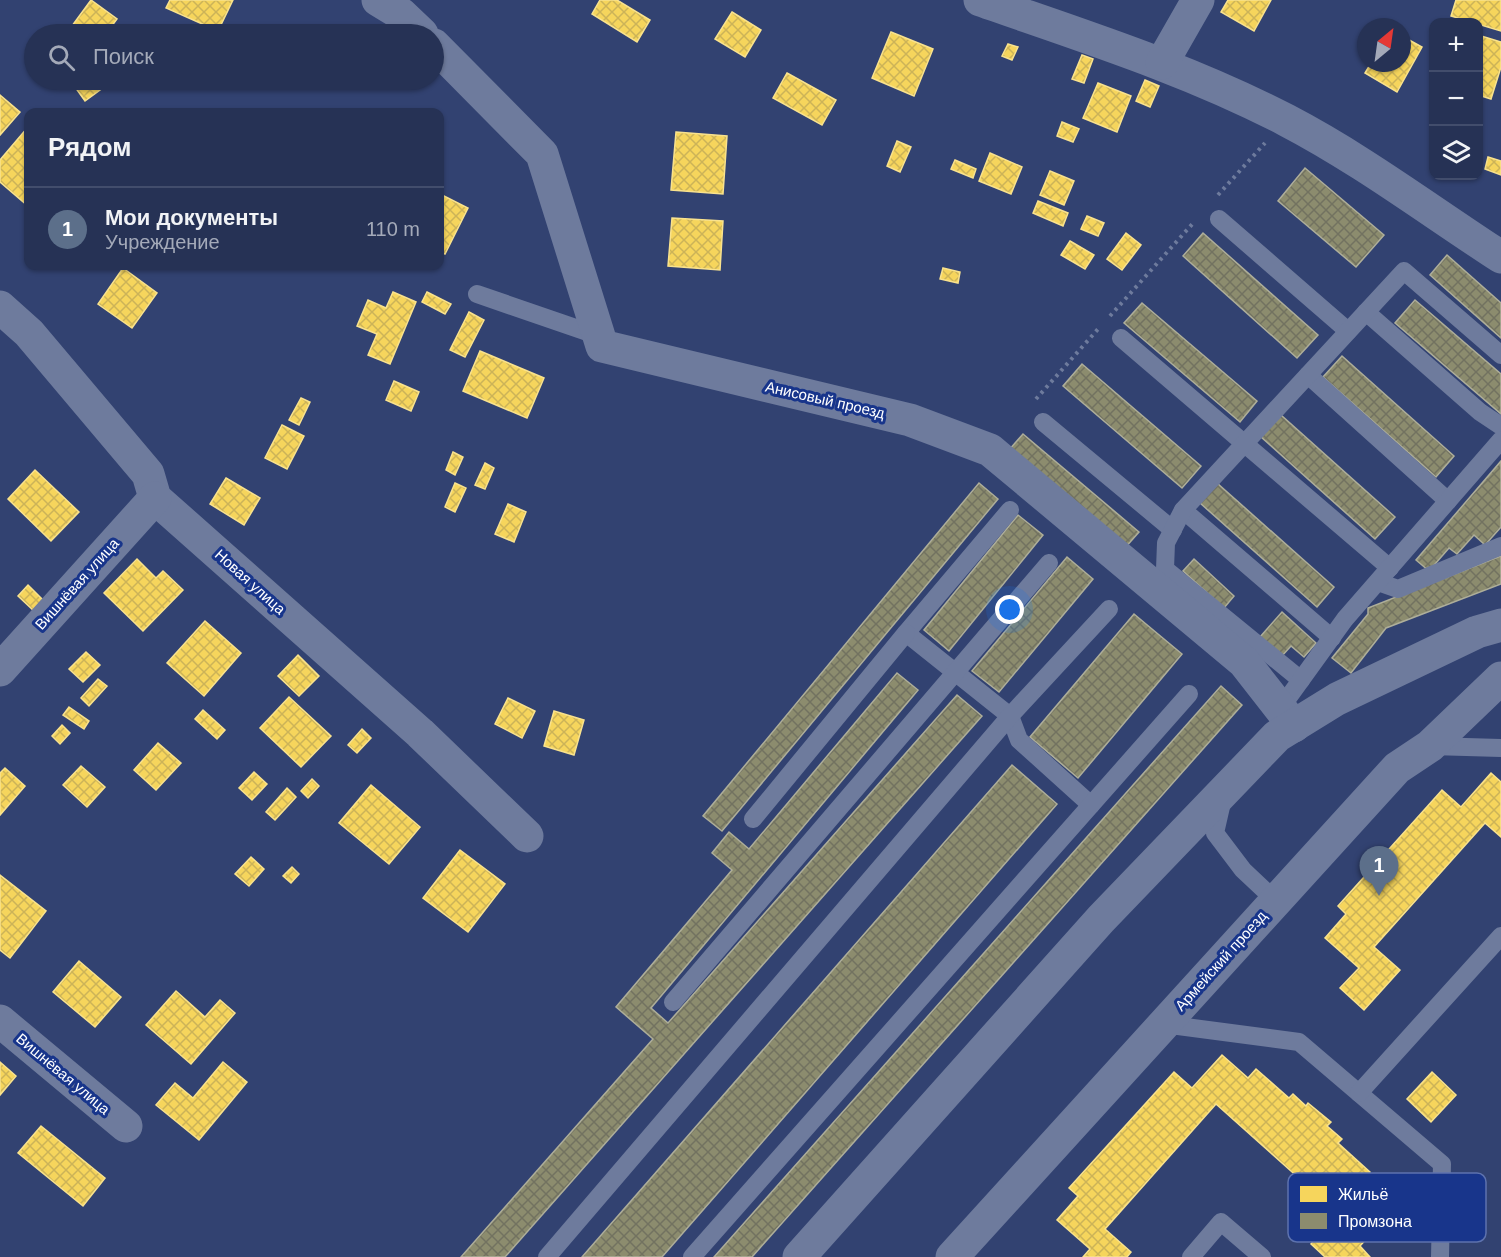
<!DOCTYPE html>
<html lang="ru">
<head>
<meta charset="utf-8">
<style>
	body { margin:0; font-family:Helvetica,sans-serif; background:#2e3a5b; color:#f1f3f6 }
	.controls { position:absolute; right:18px; top:18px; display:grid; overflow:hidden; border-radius:12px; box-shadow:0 2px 4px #0004 }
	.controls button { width:54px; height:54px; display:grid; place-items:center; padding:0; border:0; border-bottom:2px solid #424d6c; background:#263255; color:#f1f3f6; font:30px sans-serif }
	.compass { position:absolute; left:1357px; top:18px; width:54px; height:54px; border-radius:50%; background:#263255; box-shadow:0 2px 4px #0004; rotate:29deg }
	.you { position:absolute; left:1010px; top:610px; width:21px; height:21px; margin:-15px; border:4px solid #fff; border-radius:50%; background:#1a73e8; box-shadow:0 0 0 9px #1a73e833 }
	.badge { display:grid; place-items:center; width:39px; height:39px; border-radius:50%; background:#95b2f1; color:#fff; font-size:20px; font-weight:700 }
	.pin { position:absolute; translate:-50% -50px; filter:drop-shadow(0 2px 3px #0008) }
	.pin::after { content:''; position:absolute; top:32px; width:21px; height:18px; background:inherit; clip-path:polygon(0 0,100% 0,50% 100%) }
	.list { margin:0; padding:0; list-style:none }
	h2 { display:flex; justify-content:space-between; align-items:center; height:78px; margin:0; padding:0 24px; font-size:26px }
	h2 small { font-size:20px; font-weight:400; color:#a4aab9 }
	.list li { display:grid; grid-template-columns:39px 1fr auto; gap:18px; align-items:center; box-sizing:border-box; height:84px; padding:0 24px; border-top:2px solid #424d6c }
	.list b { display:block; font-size:22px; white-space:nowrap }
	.list p { margin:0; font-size:20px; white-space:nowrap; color:#a4aab9 }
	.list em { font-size:20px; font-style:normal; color:#a4aab9 }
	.icon { flex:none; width:33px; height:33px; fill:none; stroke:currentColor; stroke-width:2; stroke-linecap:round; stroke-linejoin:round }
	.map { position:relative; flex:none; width:1501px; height:1257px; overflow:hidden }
	.search { position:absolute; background:#263255; box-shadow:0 2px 4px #0004; left:24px; top:24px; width:420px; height:66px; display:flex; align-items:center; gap:15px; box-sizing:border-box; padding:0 21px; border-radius:33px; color:#a4aab9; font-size:22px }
	.panel { position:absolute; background:#263255; box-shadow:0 2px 4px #0004; left:24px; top:108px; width:420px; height:162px; border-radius:12px }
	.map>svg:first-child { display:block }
	.homes { fill:url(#homes-cross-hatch); stroke:#f9e28d; stroke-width:1.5 }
	.industry { fill:url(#industry-cross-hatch); stroke:#aeae9a; stroke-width:1.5 }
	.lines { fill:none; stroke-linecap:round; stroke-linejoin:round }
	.path { stroke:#6e7b9d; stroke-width:4; stroke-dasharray:3 4.5; stroke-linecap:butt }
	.lane { stroke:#6e7b9d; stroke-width:18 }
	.street { stroke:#6e7b9d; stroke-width:33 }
	.labels { text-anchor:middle; stroke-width:6; stroke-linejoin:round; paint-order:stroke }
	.street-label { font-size:15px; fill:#fff; stroke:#18358b }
	.key { fill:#18358b; stroke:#5d72ae; stroke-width:1.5 }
	.key-label { font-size:16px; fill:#fff }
</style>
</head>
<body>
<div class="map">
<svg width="1501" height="1257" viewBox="0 0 1501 1257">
	<defs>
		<pattern id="homes-cross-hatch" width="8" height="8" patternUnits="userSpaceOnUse" patternTransform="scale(1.5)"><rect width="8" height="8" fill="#f6d55c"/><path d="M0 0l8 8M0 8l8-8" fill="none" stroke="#ccb358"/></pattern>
		<pattern id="industry-cross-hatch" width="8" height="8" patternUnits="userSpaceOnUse" patternTransform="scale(1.5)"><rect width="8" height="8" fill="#8c8c6e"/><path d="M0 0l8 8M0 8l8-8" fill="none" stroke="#727260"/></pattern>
	</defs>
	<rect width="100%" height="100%" fill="#324271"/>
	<!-- homes -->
	<g class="homes">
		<path d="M91,0L117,19L106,34H76L69,30Z"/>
		<path d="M170,0H233L218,31L166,8Z"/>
		<path d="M600,0H617L650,20L637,42L592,14Z"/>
		<path d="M1228,0H1271L1254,31L1221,12Z"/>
		<path d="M1456,0H1501V31L1451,16Z"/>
		<path d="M732,12L761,30L745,57L715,39Z"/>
		<path d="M891,32L933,49L914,96L872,78Z"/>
		<path d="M1478,35L1501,42V67L1491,99L1478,95Z"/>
		<path d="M1402,36L1422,47L1397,92L1365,73L1371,63H1402Z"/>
		<path d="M1008,44L1018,47L1012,60L1002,56Z"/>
		<path d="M1082,55L1093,59L1084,83L1072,79Z"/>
		<path d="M787,73L836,100L822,125L773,98Z"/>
		<path d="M70,80H110L111,82L85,101Z"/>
		<path d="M1145,80L1159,86L1150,107L1136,101Z"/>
		<path d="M1098,83L1131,96L1117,132L1083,118Z"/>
		<path d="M0,95L20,112L0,135Z"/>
		<path d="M1062,122L1079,129L1073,142L1057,136Z"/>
		<path d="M28,127V206L0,182V160Z"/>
		<path d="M676,132L727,136L723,194L671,190Z"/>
		<path d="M897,141L911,147L900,172L887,166Z"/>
		<path d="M990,153L1022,167L1011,194L979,181Z"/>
		<path d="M1488,157L1501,161V175L1485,169Z"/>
		<path d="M955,160L976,169L973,178L951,169Z"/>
		<path d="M1050,171L1074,181L1064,205L1040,195Z"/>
		<path d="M440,194L468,208L445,254L440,252Z"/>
		<path d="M1038,201L1068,213L1063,226L1033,213Z"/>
		<path d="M1087,216L1104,223L1098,236L1081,229Z"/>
		<path d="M672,218L723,221L720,270L668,266Z"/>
		<path d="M1126,233L1141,245L1122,270L1107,259Z"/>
		<path d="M1070,241L1094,255L1085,269L1061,255Z"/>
		<path d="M123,268L157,293L132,328L98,304Z"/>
		<path d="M943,268L960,272L958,283L940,279Z"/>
		<path d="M393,292L416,302L390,364L368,355L377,334L357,326L368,300L386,308Z"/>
		<path d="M427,292L451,304L445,314L422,302Z"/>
		<path d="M469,312L484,320L465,357L450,350Z"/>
		<path d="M480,351L544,378L527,418L463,391Z"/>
		<path d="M394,381L419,392L411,411L386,400Z"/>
		<path d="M301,398L310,402L299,425L289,420Z"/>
		<path d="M282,425L304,436L287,469L265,458Z"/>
		<path d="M453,452L463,457L455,475L446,470Z"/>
		<path d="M485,463L494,468L485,489L475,485Z"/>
		<path d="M35,470L79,512L51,541L8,499Z"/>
		<path d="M226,478L260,498L244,525L210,504Z"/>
		<path d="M455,483L466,488L455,512L445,507Z"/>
		<path d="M508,504L526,512L514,542L495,534Z"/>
		<path d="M137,559L156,578L163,571L183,590L143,631L104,593Z"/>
		<path d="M28,585L45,602L35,612L18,596Z"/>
		<path d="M205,621L241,653L204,696L167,663Z"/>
		<path d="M86,652L100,665L83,682L69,669Z"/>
		<path d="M298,655L319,676L299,696L278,676Z"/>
		<path d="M98,679L107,686L89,706L81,698Z"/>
		<path d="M289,697L331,736L301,767L260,728Z"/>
		<path d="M508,698L535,711L522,738L495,724Z"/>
		<path d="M69,707L89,721L84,729L63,715Z"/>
		<path d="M203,710L225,730L217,739L195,719Z"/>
		<path d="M554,711L584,720L574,755L544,746Z"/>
		<path d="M62,725L70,733L60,744L52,736Z"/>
		<path d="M362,729L371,738L357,753L348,745Z"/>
		<path d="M158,743L181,763L156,790L134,770Z"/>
		<path d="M81,766L105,787L87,807L63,785Z"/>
		<path d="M5,768L25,786L0,815V773Z"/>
		<path d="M254,772L267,784L252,800L239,788Z"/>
		<path d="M1491,773L1501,782V837L1485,823L1374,947L1400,970L1364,1010L1340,988L1359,968L1325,938L1346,914L1338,906L1442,790L1461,807Z"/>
		<path d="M312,779L319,786L308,798L301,791Z"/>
		<path d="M371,785L420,827L389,864L339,823Z"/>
		<path d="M287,788L296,797L275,820L266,812Z"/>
		<path d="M460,850L505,884L468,932L423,898Z"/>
		<path d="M251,857L264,869L249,886L235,874Z"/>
		<path d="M292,867L299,874L291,883L283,876Z"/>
		<path d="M0,875L46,911L10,958L0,950Z"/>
		<path d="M79,961L121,997L95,1027L53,992Z"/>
		<path d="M176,991L205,1017L220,1000L235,1013L191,1064L146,1025Z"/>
		<path d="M1222,1055L1248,1078L1256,1069L1289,1098L1293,1094L1306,1106L1308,1103L1331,1122L1327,1126L1342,1139L1338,1143L1370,1172L1354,1191L1385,1218L1360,1246L1370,1257H1325L1311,1244L1338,1213L1216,1104L1105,1229L1131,1252L1127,1257H1083L1090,1249L1057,1220L1078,1196L1069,1188L1174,1072L1192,1088Z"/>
		<path d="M0,1062L16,1076L0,1095Z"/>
		<path d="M223,1062L247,1082L199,1140L156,1105L175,1083L193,1098Z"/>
		<path d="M1432,1072L1456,1095L1431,1122L1407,1099Z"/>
		<path d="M41,1126L105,1178L83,1206L18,1153Z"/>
	</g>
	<!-- industry -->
	<g class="industry">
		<path d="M1305,168L1384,235L1356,267L1278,201Z"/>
		<path d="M1203,233L1318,335L1297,358L1183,256Z"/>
		<path d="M1447,255L1501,303V338L1430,275Z"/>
		<path d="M1415,300L1501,374V414L1395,323Z"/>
		<path d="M1142,303L1257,401L1240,422L1124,323Z"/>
		<path d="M1342,356L1454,456L1436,477L1323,377Z"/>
		<path d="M1082,364L1201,466L1182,488L1063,386Z"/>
		<path d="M1281,415L1395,517L1375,539L1261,437Z"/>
		<path d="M1023,434L1139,532L1124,549L1009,450Z"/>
		<path d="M1501,461V527L1485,545L1474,535L1457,554L1449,548L1429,571L1416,560Z"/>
		<path d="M979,483L998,499L722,831L703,816Z"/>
		<path d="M1217,483L1334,587L1317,607L1200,503Z"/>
		<path d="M1018,515L1043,535L949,651L924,630Z"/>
		<path d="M1501,556V584L1386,628L1351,673L1332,658L1368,614V608Z"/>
		<path d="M1067,557L1093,579L999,692L972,671Z"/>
		<path d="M1194,559L1234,596L1224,608L1183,571Z"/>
		<path d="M1282,612L1316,643L1304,657L1291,646L1281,657L1260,637Z"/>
		<path d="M1134,614L1182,654L1078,778L1030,737Z"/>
		<path d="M897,673L918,690L651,1008L668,1023L957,695L982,716L505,1257H461L653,1039L616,1007L732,870L712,853L729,832L749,849Z"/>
		<path d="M1221,686L1242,705L752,1257H714Z"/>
		<path d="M1012,765L1057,804L662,1257H582Z"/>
	</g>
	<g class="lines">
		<!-- path -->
		<g class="path">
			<path d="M1218,195L1265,143"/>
			<path d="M1110,316L1195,221"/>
			<path d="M1036,399L1099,328"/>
		</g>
		<!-- lane -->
		<g class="lane">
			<path d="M1219,219L1348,331"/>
			<path d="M477,294L599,336"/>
			<path d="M1366,312L1480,412L1501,426"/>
			<path d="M1121,338L1390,568"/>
			<path d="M1308,375L1448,501"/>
			<path d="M1043,422L1173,530"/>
			<path d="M1010,510L906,633L1010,716L1019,740L1091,805"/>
			<path d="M1183,510L1332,638"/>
			<path d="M1378,582L1398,589L1501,546"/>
			<path d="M1301,680L1165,569L1166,543L1183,510L1404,271L1501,355"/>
			<path d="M1280,709L1345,619L1501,440"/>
			<path d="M1431,746L1501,748"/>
			<path d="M1223,798L1215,833L1243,870L1276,901"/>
			<path d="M753,819L906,633"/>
			<path d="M673,1002L1049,563"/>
			<path d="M1163,1024L1299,1042L1442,1164L1440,1257"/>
			<path d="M1359,1093L1501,936"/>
			<path d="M547,1257L1010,716L1109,609"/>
			<path d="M692,1257L1189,694"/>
			<path d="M1191,1257L1221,1222L1262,1257"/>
		</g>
		<!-- street -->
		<g class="street">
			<path d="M378,0L401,14L422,34"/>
			<path d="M980,0C1083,36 1188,69 1286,120C1361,159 1430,211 1501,257"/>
			<path d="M434,45L542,154L602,346L910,420L990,450L1244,662L1294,726"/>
			<path d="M1162,63L1198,0"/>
			<path d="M0,307L29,333L148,474L155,498L420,733L527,836"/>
			<path d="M0,670L155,498"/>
			<path d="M0,1021L126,1126"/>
			<path d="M799,1257L1101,919L1277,736L1337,699L1477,632L1501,625"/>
			<path d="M952,1257L1397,768L1430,746L1501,678"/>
		</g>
	</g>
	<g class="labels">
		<!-- street labels -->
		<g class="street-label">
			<text transform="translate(825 400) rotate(13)" y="5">Анисовый проезд</text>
			<text transform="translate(250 582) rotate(42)" y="5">Новая улица</text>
			<text transform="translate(77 584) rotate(-48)" y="5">Вишнёвая улица</text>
			<text transform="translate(1221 961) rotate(-48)" y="5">Армейский проезд</text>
			<text transform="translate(63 1074) rotate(40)" y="5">Вишнёвая улица</text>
		</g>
	</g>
	<!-- legend -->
	<rect x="1288" y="1173" width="198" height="69" rx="9" class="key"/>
	<rect x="1300" y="1186" width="27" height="16" fill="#f6d55c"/>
	<rect x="1300" y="1213" width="27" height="16" fill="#8c8c6e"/>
	<g class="key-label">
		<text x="1338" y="1200">Жильё</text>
		<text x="1338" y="1227">Промзона</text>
	</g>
</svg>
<div class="controls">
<button>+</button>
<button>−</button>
<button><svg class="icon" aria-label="layers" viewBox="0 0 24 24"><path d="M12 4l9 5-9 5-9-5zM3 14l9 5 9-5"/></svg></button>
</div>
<svg class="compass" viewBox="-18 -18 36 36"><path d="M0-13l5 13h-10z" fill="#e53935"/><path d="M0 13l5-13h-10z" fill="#a4aab9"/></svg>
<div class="you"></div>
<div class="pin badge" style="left:1379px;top:896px;background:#5c6f8a">1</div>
<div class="search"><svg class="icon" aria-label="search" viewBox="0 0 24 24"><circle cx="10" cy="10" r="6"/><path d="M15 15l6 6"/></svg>Поиск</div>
<section class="panel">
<h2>Рядом<small></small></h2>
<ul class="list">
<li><span class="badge" style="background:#5c6f8a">1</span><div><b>Мои документы</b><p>Учреждение</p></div><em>110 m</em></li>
</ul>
</section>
</div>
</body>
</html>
